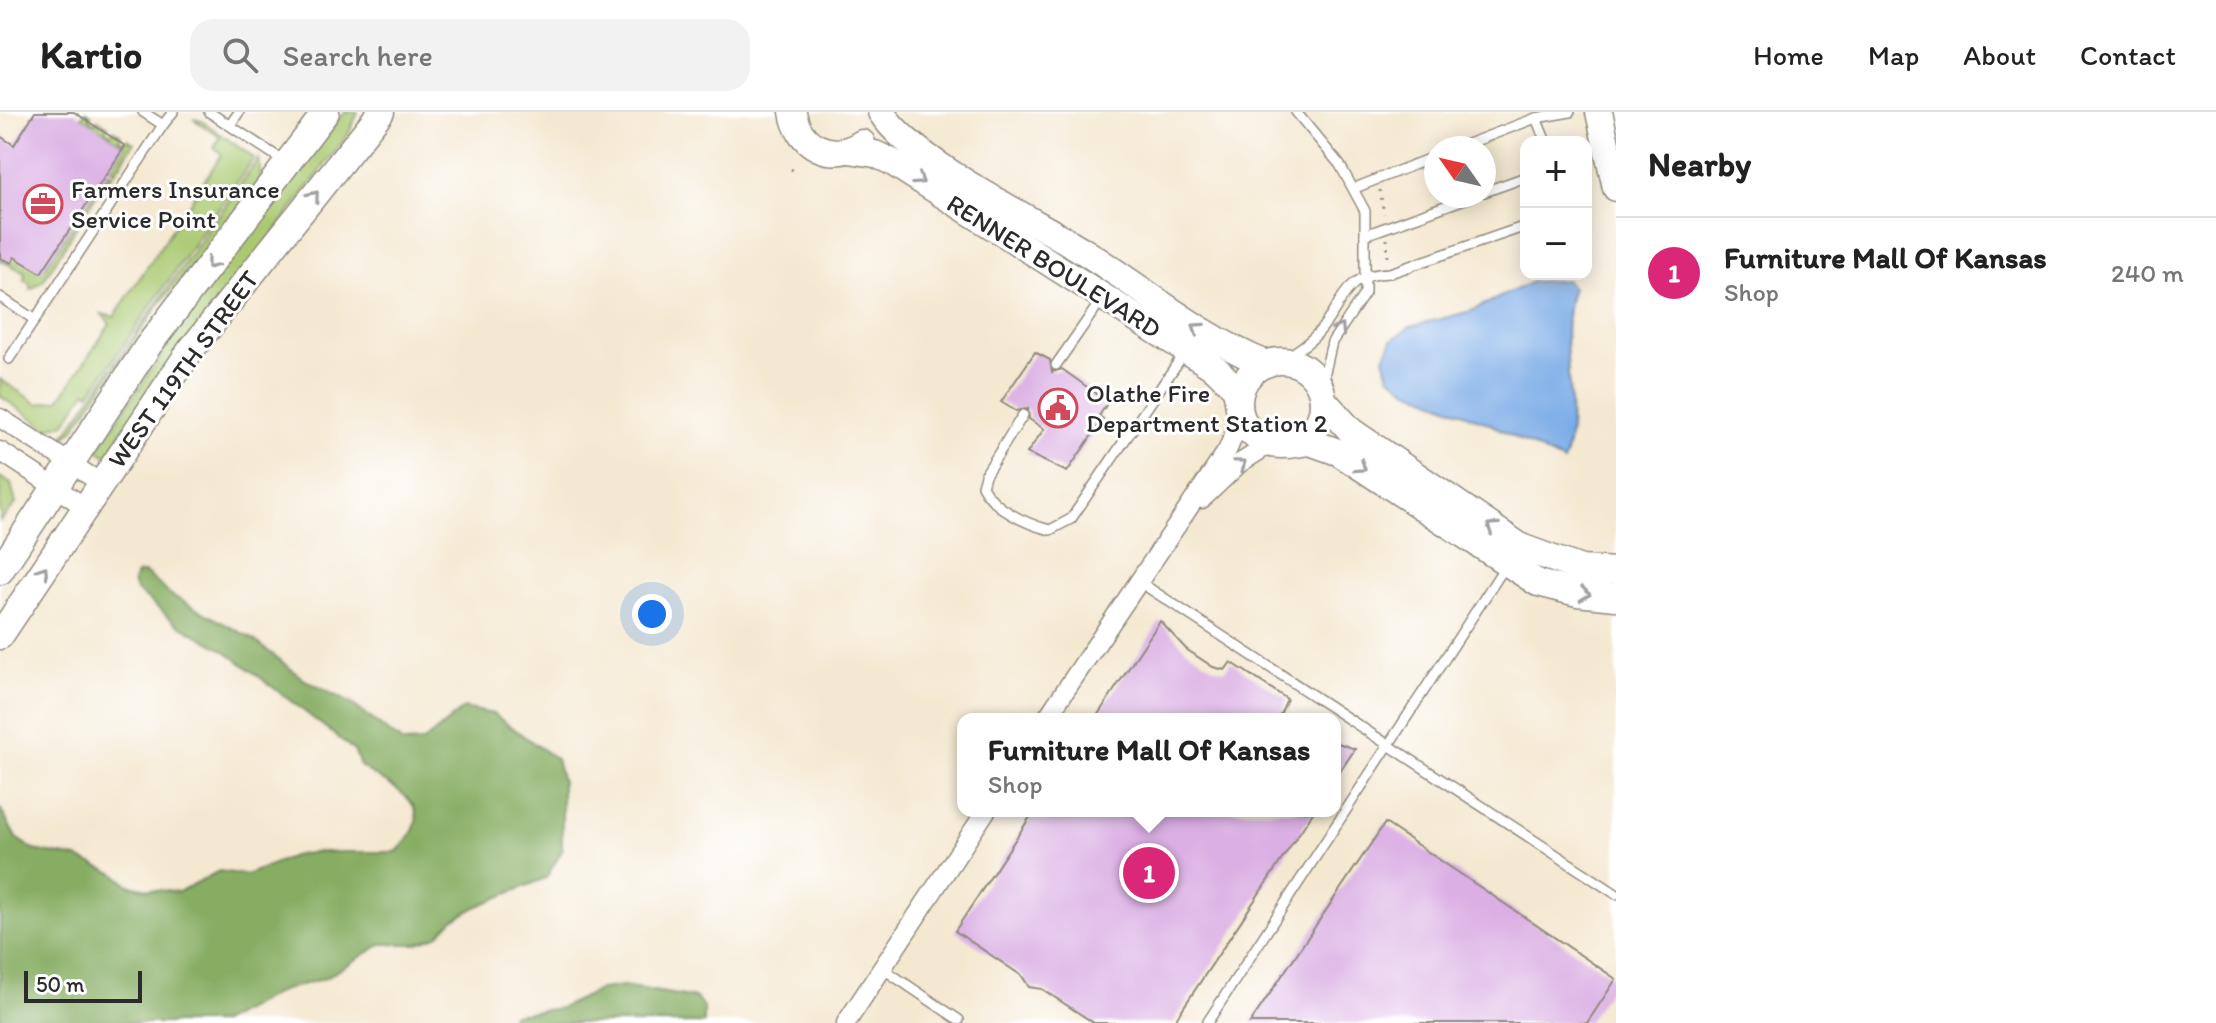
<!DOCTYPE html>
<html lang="en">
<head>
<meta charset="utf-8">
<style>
	body { margin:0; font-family:Itim,sans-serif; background:#f2f2f2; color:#222 }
	.controls { position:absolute; right:24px; top:24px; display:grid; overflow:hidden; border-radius:16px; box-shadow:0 4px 20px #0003 }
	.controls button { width:72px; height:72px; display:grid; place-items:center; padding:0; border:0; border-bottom:2px solid #e0e0e0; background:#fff; color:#222; font:40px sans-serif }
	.compass { position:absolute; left:1424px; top:24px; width:72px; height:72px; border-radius:50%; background:#fff; box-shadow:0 4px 20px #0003; rotate:304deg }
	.scale { position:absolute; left:24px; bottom:20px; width:118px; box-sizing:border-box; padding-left:8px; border:4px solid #2b2b2b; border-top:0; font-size:22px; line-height:28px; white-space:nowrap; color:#2b2b2b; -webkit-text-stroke:6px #fff; paint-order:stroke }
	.you { position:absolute; left:652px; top:502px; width:28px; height:28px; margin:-20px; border:6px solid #fff; border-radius:50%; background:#1a73e8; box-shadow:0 0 0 12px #1a73e833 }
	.badge { display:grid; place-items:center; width:52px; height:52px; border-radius:50%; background:#db2777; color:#fff; font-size:26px; font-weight:700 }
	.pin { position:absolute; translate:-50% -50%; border:4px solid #fff; box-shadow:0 2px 8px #0006 }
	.popup { position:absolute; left:957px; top:601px; width:384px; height:104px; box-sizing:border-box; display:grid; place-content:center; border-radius:16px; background:#fff; filter:drop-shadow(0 2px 6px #0005); font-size:26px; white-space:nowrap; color:#767676 }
	.popup b { font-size:30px; color:#222 }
	.popup::after { content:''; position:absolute; left:50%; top:100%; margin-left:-16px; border:16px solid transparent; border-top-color:#fff }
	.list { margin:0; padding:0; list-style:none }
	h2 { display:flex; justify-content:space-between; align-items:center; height:104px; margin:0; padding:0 32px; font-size:34px }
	h2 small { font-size:26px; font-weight:400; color:#767676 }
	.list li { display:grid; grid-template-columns:52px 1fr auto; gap:24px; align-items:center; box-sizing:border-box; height:112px; padding:0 32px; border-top:2px solid #e0e0e0 }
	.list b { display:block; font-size:30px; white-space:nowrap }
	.list p { margin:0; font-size:26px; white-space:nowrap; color:#767676 }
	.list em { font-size:26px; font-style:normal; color:#767676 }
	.icon { flex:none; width:44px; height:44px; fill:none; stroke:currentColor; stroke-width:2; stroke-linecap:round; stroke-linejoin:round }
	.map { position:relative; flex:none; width:1616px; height:911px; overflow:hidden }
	header { display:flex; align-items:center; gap:48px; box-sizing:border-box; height:112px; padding:0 40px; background:#fff; border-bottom:2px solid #e0e0e0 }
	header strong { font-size:38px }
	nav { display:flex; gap:44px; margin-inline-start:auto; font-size:28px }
	.search { width:560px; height:72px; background:#f2f2f2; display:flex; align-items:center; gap:20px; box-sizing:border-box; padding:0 28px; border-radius:24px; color:#767676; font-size:30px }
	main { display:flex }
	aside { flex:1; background:#fff }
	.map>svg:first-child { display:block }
	.green { fill:#aac971; stroke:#6a7a4e; stroke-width:2 }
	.forest { fill:#87ad63; stroke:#596c47; stroke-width:2 }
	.water { fill:#7bace7; stroke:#536c89; stroke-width:2 }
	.building { fill:#daafe3 }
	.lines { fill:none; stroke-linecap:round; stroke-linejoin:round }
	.service-casing { stroke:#908a7e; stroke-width:12 }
	.minor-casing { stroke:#908a7e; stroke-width:21 }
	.secondary-casing { stroke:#908a7e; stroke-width:29 }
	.path { stroke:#908a7e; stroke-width:3; stroke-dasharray:2 6; stroke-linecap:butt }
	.service { stroke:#fff; stroke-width:9 }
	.minor { stroke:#fff; stroke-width:18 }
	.secondary { stroke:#fff; stroke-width:26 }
	.oneway { stroke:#a0a0a0 }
	.labels { text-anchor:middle; stroke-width:6; stroke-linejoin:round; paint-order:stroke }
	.poi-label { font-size:26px; fill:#2b2b2b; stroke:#fff; text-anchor:start }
	.street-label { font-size:26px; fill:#2b2b2b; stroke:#fff }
</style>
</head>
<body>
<header>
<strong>Kartio</strong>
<div class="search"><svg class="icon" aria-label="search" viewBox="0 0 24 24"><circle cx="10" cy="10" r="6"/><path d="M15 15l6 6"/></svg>Search here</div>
<nav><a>Home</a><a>Map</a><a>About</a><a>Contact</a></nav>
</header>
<main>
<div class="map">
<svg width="1616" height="911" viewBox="0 0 1616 911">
	<rect width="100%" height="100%" fill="#fff"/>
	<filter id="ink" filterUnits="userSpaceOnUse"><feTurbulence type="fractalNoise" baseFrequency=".0125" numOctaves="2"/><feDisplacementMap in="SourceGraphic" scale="16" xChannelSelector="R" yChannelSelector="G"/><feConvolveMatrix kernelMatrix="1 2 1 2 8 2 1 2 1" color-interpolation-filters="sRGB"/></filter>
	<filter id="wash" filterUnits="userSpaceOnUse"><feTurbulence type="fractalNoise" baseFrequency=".006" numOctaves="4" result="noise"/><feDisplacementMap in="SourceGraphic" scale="32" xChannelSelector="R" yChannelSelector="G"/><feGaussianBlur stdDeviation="1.8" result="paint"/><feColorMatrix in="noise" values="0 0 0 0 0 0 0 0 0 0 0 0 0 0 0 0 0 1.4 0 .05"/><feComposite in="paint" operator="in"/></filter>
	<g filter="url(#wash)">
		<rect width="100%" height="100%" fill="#f4e8d0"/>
		<!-- green -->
		<g class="green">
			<path d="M85,0L91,3L89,7L95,11L98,7L108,14L105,18L111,22L114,18L121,23L119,27L124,30L127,27L134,31L115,60L110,56L125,34L81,5Z"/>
			<path d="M345,0H358L349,21L107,344L97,338L194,195Z"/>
			<path d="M193,7L202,9L254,46L90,281L86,279L64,312L47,316L0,284V267L38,292L59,288L110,212L102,202L114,205L222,42L214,36L220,25Z"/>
			<path d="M259,46L261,66L233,106L160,191L73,318L62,327Z"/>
			<path d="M108,60L113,63L105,69L43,169L30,178V172L24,168L25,160L0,148V124L46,154Z"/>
			<path d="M0,365L11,372L16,392L0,409Z"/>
		</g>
		<!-- forest -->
		<g class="forest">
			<path d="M145,461L171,483L253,527L305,568L352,592L403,631L423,630L464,596L493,602L556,647L562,670V739L546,766L478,794L453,808L437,824L416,832H382L325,866L281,879L221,911H0V696L16,726L34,738L77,746L114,761L129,773L148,777L179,780L219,759L246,763L293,744L315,740H396C447,692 391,677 360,654L355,640L344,630L227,540L176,511L136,478L133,470L137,462Z"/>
			<path d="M623,874L696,886L704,897V911H507L513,902L561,896L601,877Z"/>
		</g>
		<!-- water -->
		<path class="water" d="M1565,168L1573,175C1554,231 1583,302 1563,350L1490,312L1407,277L1389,264L1384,245L1392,228L1410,215L1471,199L1532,170Z"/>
		<g id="blocks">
			<!-- building -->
			<g class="building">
				<path d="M35,0H74L125,34L41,161L14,145L12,151L0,146V24L14,33Z"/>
				<path d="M1035,240L1050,248L1052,260L1062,257L1108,290L1099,304L1103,307L1067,360L1027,341L1044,317L1029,307L1028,297L1016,299L1001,290Z"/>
				<path d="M1160,509L1186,537L1213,555L1225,558L1231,550L1287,587L1278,607H1095Z"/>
				<path d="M1335,630L1355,637L1335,667Z"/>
				<path d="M1034,699H1314L1173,911H1094L1042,877L1029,875L1022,864L955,819Z"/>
				<path d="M1385,711L1616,867L1587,911H1250Z"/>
			</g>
		</g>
	</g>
	<g filter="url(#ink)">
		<use href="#blocks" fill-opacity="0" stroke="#908a7e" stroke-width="2"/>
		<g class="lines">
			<!-- service casing -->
			<g class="service-casing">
				<g id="service">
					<path d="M209,0L284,49"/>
					<path d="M1296,0L1340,53L1365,99V181L1332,230L1321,277"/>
					<path d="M1536,6L1546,30"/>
					<path d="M163,13L173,0"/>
					<path d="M230,13L239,0"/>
					<path d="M1457,36L1536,6L1570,0"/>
					<path d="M1355,76L1436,44"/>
					<path d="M1484,80L1526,65"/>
					<path d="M1365,123L1473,84"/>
					<path d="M0,185L35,208"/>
					<path d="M9,247L163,13L143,0"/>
					<path d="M1281,249C1293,241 1307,233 1317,222C1345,192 1341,162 1390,161L1526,114"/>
					<path d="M1056,253L1102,187"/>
					<path d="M1023,303L985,363L982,374C994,397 1026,412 1050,418L1071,407L1185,240"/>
					<path d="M1138,469L1616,782"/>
					<path d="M882,856L959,908"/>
					<path d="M1207,911L1506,453"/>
				</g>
			</g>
			<!-- minor casing -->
			<g class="minor-casing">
				<g id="minor">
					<path d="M0,306L101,371"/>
					<path d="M0,339L85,395"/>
					<path d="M1202,387L1240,351L1270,332"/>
					<path d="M1046,607L1227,339L1241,306"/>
					<path d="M846,911L986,699"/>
				</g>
			</g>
			<!-- secondary casing -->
			<g class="secondary-casing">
				<g id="secondary">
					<path d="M793,0C798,34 832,51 862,31"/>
					<path d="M881,0C912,50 1031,106 1085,140C1145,178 1200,225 1266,252"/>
					<path d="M1599,0L1616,76"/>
					<path d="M849,38L875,42L892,50L1216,257L1236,277L1239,294"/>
					<circle cx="1281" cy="291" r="42"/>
					<path d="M1323,288L1351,319L1521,435L1581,457L1616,459"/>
					<path d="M1289,333L1310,330L1338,340L1538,471L1577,481L1616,485"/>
					<path d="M0,459L148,234L326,0"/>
					<path d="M0,524L190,239L381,0"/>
				</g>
			</g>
			<!-- path -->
			<g class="path">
				<path d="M791,57L797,61"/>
				<path d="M1380,78L1384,102"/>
				<path d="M1387,127L1388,151"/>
			</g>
			<!-- service -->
			<use href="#service" class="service"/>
			<!-- minor -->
			<use href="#minor" class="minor"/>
			<!-- secondary -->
			<use href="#secondary" class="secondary"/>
		</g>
		<!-- one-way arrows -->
		<defs><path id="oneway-chevron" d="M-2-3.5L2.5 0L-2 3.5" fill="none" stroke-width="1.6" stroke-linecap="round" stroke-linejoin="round" transform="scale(2)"/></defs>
		<g class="oneway">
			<use href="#oneway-chevron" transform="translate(919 68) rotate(33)"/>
			<use href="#oneway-chevron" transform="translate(314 84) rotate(-50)"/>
			<use href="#oneway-chevron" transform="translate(211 152) rotate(129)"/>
			<use href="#oneway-chevron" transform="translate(1197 216) rotate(-146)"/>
			<use href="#oneway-chevron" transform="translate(1340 217) rotate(-57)"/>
			<use href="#oneway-chevron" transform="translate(1241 352) rotate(-37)"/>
			<use href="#oneway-chevron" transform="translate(1361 355) rotate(34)"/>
			<use href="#oneway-chevron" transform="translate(1492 415) rotate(-146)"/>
			<use href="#oneway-chevron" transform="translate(43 459) rotate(-57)"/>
			<use href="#oneway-chevron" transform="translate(1585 482) rotate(7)"/>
		</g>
	</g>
	<!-- icons -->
	<defs>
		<g id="office-ring" transform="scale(2)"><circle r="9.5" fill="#fff" stroke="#d1495b" stroke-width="1.5"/><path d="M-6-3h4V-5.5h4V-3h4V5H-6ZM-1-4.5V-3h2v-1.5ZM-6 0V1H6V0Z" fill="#d1495b"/></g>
		<g id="civic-ring" transform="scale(2)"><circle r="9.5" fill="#fff" stroke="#d1495b" stroke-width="1.5"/><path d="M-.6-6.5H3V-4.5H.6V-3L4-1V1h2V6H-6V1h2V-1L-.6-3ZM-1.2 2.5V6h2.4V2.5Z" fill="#d1495b"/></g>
	</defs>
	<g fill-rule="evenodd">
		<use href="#office-ring" x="43" y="92"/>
		<use href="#civic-ring" x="1058" y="296"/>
	</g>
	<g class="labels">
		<!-- poi labels -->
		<g class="poi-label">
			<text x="71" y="86">Farmers Insurance<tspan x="71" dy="30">Service Point</tspan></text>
			<text x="1086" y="290">Olathe Fire<tspan x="1086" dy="30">Department Station 2</tspan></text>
		</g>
		<!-- street labels -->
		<g class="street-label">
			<text transform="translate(1054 154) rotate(32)" y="9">RENNER BOULEVARD</text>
			<text transform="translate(183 257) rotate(-54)" y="9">WEST 119TH STREET</text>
		</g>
	</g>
</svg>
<div class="controls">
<button>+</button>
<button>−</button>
</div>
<svg class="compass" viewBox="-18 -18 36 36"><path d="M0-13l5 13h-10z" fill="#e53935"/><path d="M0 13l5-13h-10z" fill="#767676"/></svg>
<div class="scale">50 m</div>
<div class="you"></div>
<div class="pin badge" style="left:1149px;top:761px">1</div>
<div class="popup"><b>Furniture Mall Of Kansas</b>Shop</div>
</div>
<aside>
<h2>Nearby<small></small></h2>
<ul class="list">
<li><span class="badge">1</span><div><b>Furniture Mall Of Kansas</b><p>Shop</p></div><em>240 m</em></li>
</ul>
</aside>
</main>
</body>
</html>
